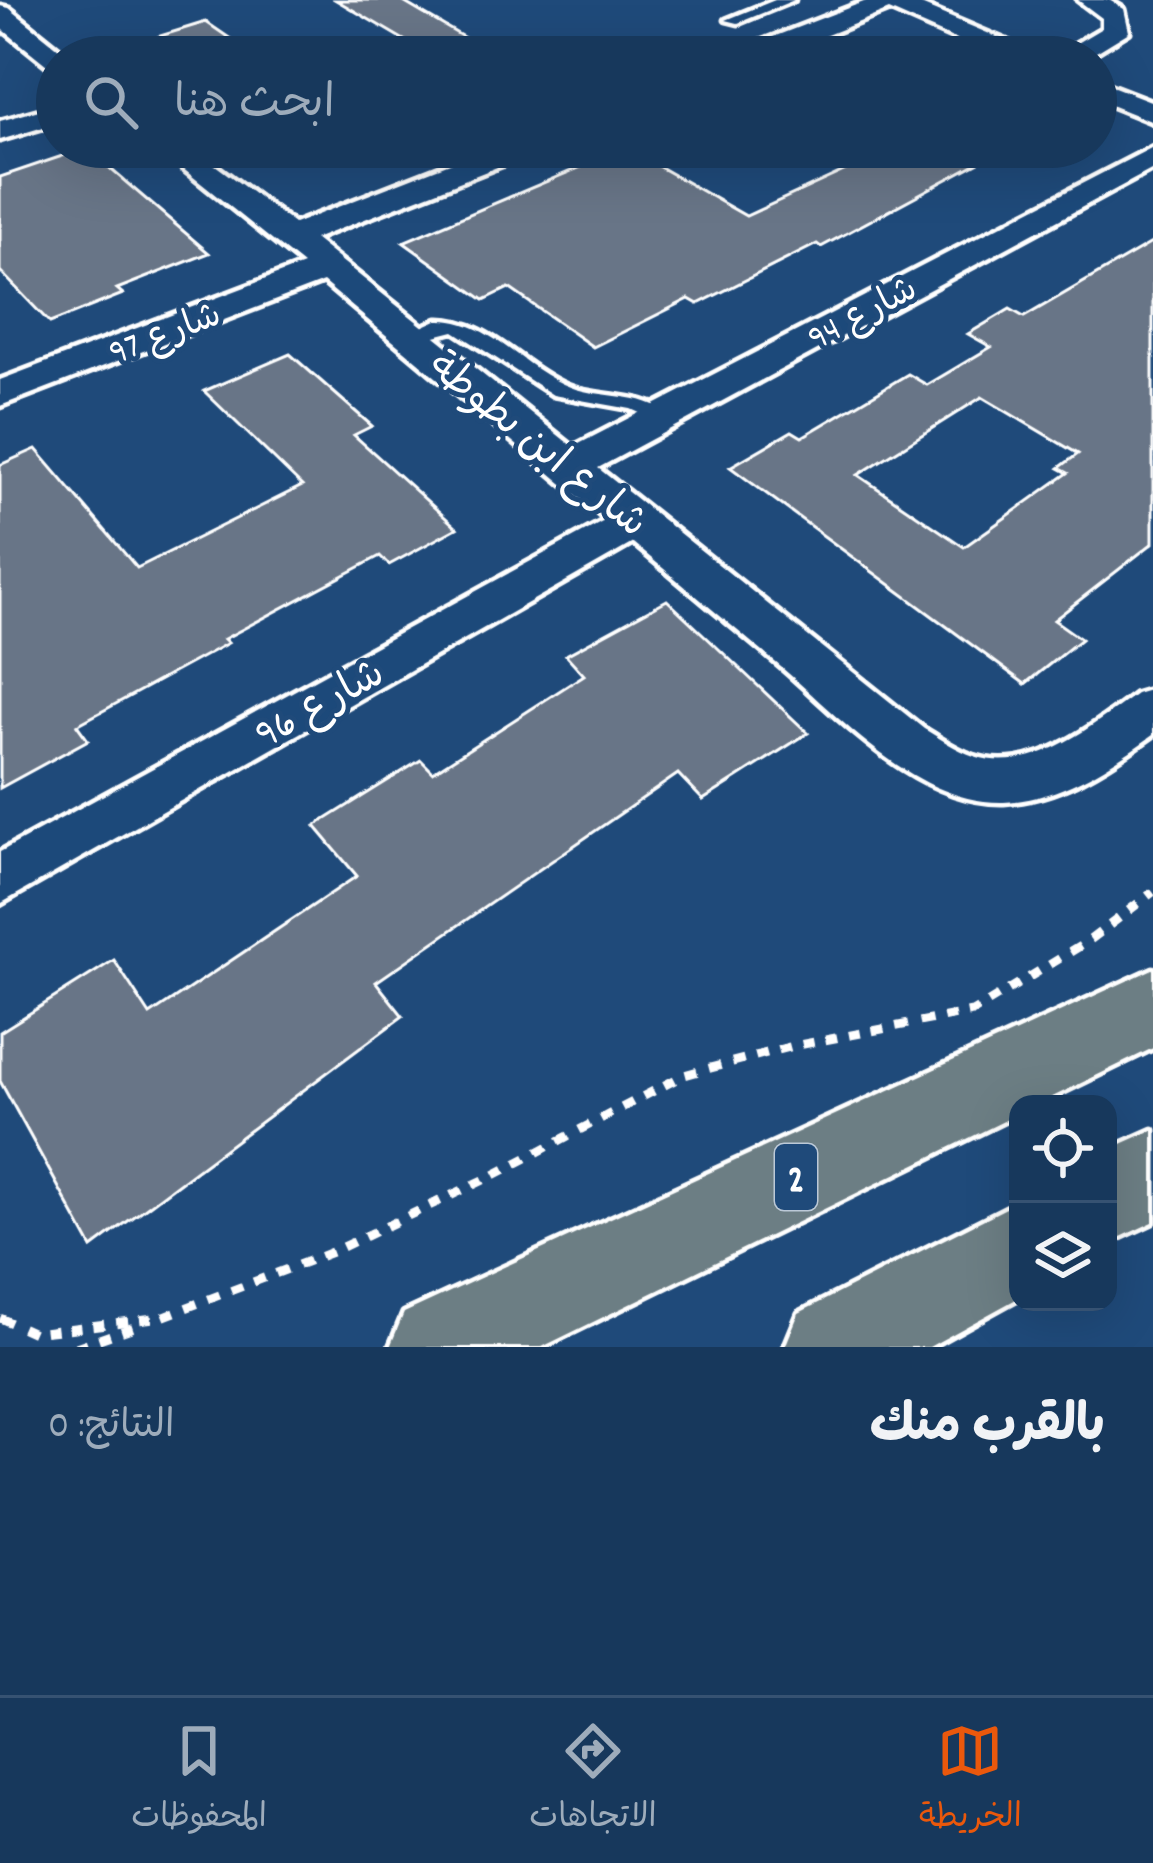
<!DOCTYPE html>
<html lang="ar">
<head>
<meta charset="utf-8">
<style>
	body { margin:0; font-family:Dekko,"Playpen Sans Arabic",sans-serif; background:#244365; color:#f1f3f6; direction:rtl }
	.controls { position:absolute; right:36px; bottom:36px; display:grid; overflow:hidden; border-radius:24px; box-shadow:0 12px 48px #0002 }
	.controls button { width:108px; height:108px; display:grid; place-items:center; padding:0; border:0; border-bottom:3px solid #365272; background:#17385c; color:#f1f3f6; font:60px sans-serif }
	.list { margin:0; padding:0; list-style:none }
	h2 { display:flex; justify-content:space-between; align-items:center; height:156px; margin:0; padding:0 48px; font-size:51px }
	h2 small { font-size:39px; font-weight:400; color:#9eacbb }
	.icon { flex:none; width:66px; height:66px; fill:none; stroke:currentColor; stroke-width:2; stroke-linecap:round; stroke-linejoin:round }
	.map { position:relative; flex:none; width:1153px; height:1347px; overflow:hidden; direction:ltr }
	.search { position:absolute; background:#17385c; box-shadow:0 12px 48px #0002; left:36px; right:36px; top:36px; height:132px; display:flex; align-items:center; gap:30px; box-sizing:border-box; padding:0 42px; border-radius:66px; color:#9eacbb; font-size:45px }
	.sheet { height:348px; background:#17385c }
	nav { display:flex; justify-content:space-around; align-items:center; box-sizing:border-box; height:168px; border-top:3px solid #365272; background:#17385c; font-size:33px; color:#9eacbb }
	nav a { display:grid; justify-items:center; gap:6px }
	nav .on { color:#ea580c }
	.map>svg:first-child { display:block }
	.building { fill:#677587; stroke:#fff; stroke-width:3; fill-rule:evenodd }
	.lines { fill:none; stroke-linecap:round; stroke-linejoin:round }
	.service-casing { stroke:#fff; stroke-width:9 }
	.minor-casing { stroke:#fff; stroke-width:9 }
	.primary-casing { stroke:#fff; stroke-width:9 }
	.path { stroke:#fff; stroke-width:9; stroke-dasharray:12 12; stroke-linecap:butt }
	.service { fill:#1f4a7a; fill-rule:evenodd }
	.minor { fill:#1f4a7a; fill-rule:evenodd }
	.primary { fill:#6c7e84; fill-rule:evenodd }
	.labels { text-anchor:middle; stroke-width:10; stroke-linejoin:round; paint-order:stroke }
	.far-street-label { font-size:36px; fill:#fff; stroke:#1f4a7a }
	.shield { fill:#1f4a7a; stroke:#bcc9d7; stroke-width:3 }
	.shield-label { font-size:39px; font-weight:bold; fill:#fff }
	.street-label { font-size:42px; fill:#fff; stroke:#1f4a7a }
</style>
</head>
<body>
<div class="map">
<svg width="1153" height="1347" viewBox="0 0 1153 1347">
	<rect width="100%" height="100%" fill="#1f4a7a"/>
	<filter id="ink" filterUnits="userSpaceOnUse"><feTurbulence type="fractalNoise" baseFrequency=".00833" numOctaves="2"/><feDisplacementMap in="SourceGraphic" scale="24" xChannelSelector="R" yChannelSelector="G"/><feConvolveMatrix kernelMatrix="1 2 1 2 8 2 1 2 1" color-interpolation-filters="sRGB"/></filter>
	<g filter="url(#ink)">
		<!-- building -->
		<g class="building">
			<path d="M336,0H400L497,57H433Z"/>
			<path d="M206,22L257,57H188L160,36Z"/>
			<path d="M896,147H944L977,163L821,247L817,244L698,304L689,299L593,347L509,288L484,300L403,242L626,148L746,216Z"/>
			<path d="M86,148L209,253L117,289L123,294L50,323L0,271V177Z"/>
			<path d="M1153,242V543L1054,620L1081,639L1025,684L730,467L792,431L802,437L908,374L927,385L991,347L968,334L1010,309L1024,317ZM982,397L1078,454L1059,468L1068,473L964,547L858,475Z"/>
			<path d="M290,354L372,426L354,435L457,528L389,565L380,556L224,639L228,643L77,725L88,740L0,788V465L36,449L137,568L302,486L204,391Z"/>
			<path d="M667,600L808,733L703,800L678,774L376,982L403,1016L92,1248L0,1081V1032L114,960L150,1015L357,876L315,826L421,760L433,772L584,675L566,655Z"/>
		</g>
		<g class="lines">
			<!-- service casing -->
			<g class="service-casing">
				<g id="service">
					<path d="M775,0H794L738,23L726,20Z"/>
					<path d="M437,320C486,318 520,365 563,384C598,401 642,389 672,417L662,423L631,409L553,395L454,331L411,342L402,336Z"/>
				</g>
			</g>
			<!-- minor casing -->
			<g class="minor-casing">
				<g id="minor">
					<path d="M869,0H909L1030,51L1034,57H996L889,10L772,57H733L737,51Z"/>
					<path d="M1078,0H1109L1124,9L1129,32L1088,57H1053L1102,28V18Z"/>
					<path d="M0,6L9,8L70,57H57V67L47,65L0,27Z"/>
					<path d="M1096,80L1153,102V122L1096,99Z"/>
					<path d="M57,105V123L0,140V121Z"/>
					<path d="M156,147H191L294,224L491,147H534L530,154L314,239L573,447L1153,147V169L598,468L924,729C940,738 956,750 974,756C1032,776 1092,726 1136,694L1153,689V735C1110,766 1059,800 1004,802C917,804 842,719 781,667C732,626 682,584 633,543L0,904V852L606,520L323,282L0,406V380L303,265Z"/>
				</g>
			</g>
			<!-- primary casing -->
			<g class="primary-casing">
				<g id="primary">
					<path d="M1153,969V1048L1038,1104H1018V1114L542,1347H390L404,1313Z"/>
					<path d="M1153,1130V1222L1108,1243V1150Z"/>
					<path d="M1018,1202V1298L929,1347H785L799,1313Z"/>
				</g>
			</g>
			<!-- path -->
			<g class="path">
				<path d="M0,1318L34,1333L162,1317L332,1252L492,1176L684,1075L793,1046L972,1012L1090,940L1153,892"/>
				<path d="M76,1347L143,1324"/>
			</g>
			<!-- service -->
			<use href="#service" class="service"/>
			<!-- minor -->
			<use href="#minor" class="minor"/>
			<!-- primary -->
			<use href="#primary" class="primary"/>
		</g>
	</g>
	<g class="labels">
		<!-- far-street labels -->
		<g class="far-street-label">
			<text transform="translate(861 311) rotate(-28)" y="13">شارع 94</text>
			<text transform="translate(164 331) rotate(-21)" y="13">شارع 97</text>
		</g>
		<!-- shield labels -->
		<rect class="shield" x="775" y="1144" width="42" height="66" rx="9"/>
		<g class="shield-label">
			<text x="796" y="1191">2</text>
		</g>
		<!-- street labels -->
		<g class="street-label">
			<text transform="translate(540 442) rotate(39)" y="15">شارع ابن بطوطة</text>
			<text transform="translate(318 701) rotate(-29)" y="15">شارع 96</text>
		</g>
	</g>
</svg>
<div class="controls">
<button><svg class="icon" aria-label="locate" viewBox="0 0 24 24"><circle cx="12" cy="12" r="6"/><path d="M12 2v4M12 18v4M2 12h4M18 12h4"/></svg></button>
<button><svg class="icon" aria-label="layers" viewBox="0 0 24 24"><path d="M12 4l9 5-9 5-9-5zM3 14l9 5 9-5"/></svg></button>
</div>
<div class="search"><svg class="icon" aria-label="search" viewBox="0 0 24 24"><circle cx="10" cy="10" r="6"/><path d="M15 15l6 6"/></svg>ابحث هنا</div>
</div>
<section class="sheet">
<h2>بالقرب منك<small>النتائج: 0</small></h2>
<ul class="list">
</ul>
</section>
<nav>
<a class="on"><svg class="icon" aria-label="map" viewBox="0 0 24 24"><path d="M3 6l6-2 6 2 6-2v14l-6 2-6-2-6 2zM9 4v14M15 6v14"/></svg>الخريطة</a>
<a><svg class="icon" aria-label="directions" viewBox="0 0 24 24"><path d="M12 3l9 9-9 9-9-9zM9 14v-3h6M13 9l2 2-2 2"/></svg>الاتجاهات</a>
<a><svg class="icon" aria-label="saved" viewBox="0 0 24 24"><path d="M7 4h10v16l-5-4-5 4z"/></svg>المحفوظات</a>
</nav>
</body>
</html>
